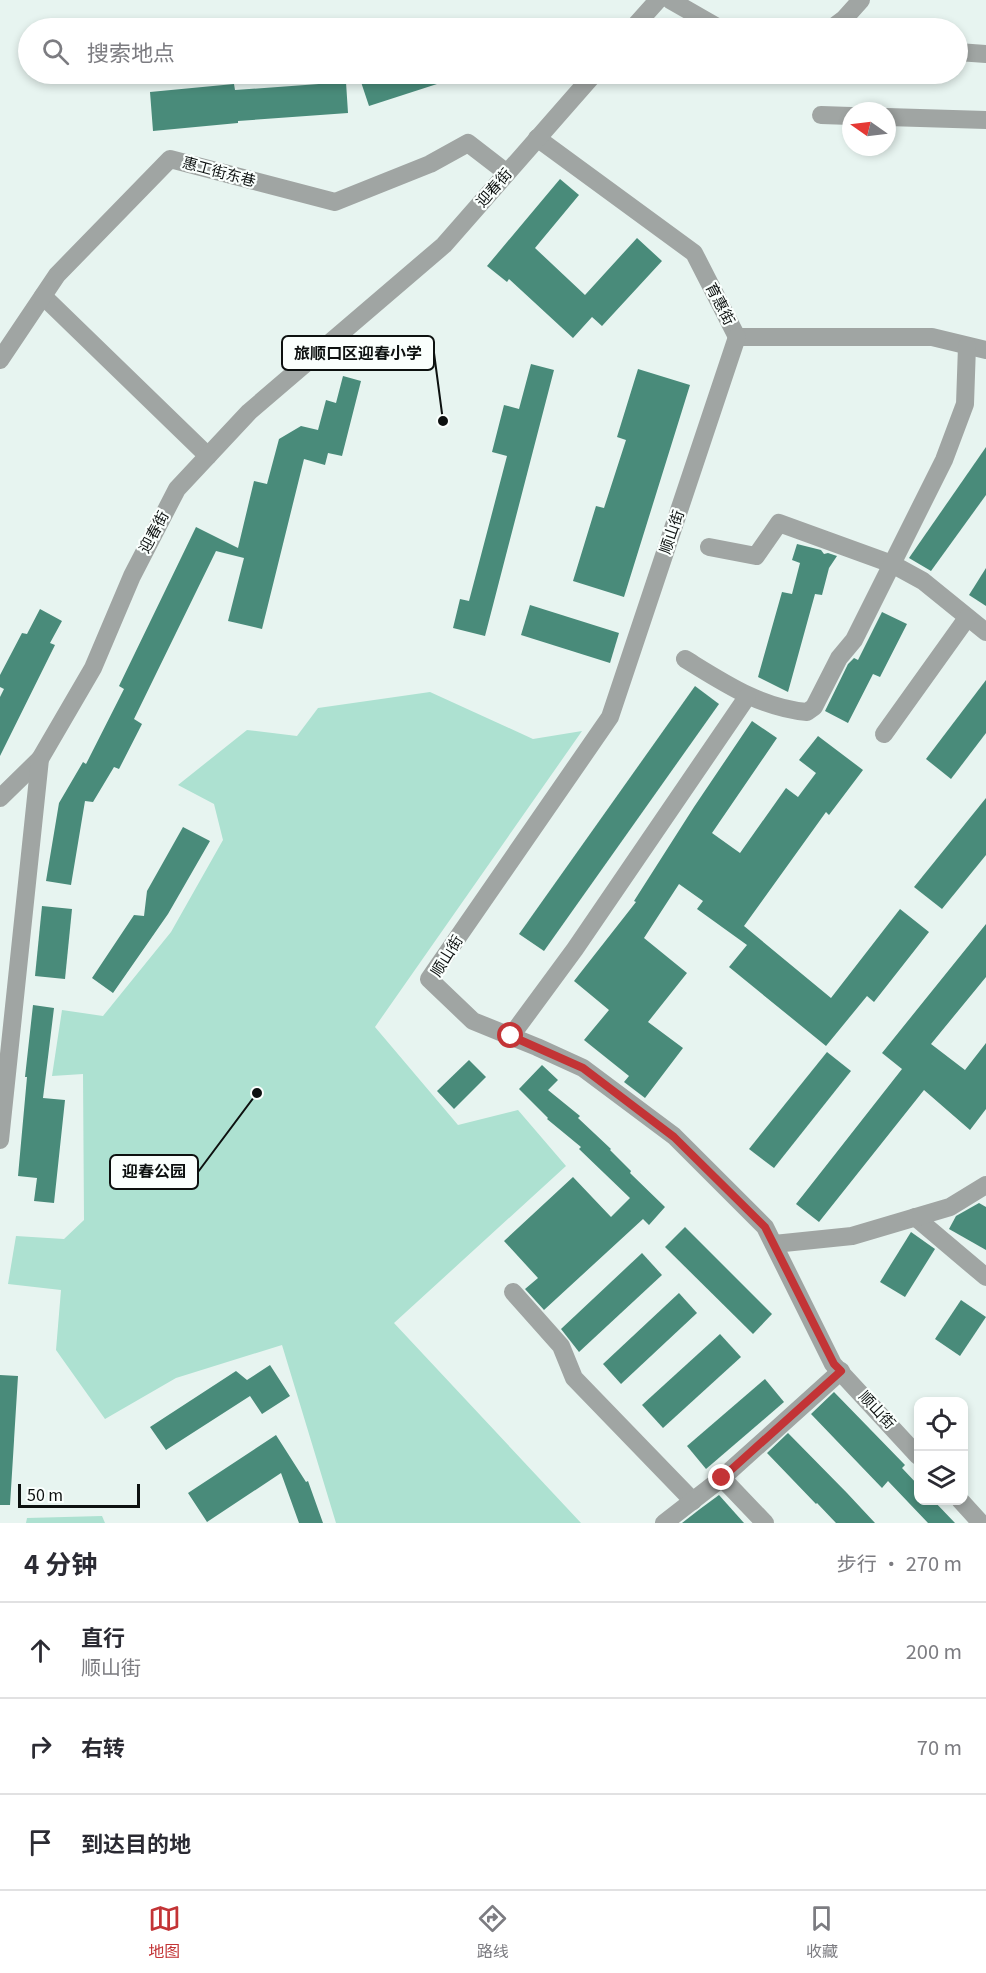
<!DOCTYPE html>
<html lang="zh">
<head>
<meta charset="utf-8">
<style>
	body { margin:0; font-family:Georgia,"Noto Sans SC",serif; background:#f2f2f3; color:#2b2b33 }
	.controls { position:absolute; right:18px; bottom:18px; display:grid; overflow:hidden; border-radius:12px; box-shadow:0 3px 9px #0003 }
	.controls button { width:54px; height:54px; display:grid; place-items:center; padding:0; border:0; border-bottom:2px solid #e1e1e2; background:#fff; color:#2b2b33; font:30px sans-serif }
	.compass { position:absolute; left:842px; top:102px; width:54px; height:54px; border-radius:50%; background:#fff; box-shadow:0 3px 9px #0003; rotate:284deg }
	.scale { position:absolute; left:18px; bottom:15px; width:122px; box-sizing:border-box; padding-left:6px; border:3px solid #0d1110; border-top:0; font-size:16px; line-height:21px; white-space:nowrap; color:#0d1110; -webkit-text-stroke:4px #fafffd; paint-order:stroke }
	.stop { position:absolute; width:18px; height:18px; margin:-14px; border:4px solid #c33436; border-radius:50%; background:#fff }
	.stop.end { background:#c33436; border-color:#fff; box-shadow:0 2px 6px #0008 }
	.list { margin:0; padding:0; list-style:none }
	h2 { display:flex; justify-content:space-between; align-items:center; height:78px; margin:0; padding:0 24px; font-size:26px }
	h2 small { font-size:20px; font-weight:400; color:#7c7c81 }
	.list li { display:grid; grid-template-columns:39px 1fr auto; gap:18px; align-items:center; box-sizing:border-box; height:96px; padding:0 24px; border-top:2px solid #e1e1e2 }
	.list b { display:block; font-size:22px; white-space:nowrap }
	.list p { margin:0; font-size:20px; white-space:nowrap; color:#7c7c81 }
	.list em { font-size:20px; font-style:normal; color:#7c7c81 }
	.icon { flex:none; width:33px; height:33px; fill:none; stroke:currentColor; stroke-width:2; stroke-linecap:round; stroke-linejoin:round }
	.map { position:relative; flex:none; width:986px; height:1523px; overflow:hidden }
	.search { position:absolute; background:#fff; box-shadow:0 3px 9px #0003; left:18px; right:18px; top:18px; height:66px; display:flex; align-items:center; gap:15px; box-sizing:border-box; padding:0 21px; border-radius:33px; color:#7c7c81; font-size:22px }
	.sheet { height:366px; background:#fff }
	nav { display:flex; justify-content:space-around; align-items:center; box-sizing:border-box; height:84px; border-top:2px solid #e1e1e2; background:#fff; font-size:16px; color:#7c7c81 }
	nav a { display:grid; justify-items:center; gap:3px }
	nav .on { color:#c33436 }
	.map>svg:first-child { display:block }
	.green { fill:#ade1d1 }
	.building { fill:#498b7a }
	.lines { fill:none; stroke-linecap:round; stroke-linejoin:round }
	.minor { stroke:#a0a5a3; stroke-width:18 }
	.route { stroke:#c33436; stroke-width:8 }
	.labels { text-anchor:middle; stroke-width:4.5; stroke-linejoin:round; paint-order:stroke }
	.street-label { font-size:15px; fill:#0d1110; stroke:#fafffd }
	.leader { fill:none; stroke:#0d1110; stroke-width:2 }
	.callout-dot { fill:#0d1110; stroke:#fafffd; stroke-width:2 }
	.callout { fill:#fafffd; stroke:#0d1110; stroke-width:2 }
	.callout-label { font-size:16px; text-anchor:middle; font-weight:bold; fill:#0d1110 }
</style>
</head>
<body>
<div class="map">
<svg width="986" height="1523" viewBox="0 0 986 1523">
	<rect width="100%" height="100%" fill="#e7f4f0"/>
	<!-- green -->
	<g class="green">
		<path d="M430,692L533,739L582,731L375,1027L458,1125L518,1110L566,1166L394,1323L581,1523H336L282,1345L176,1378L105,1419L56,1350L61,1290L8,1284L16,1236L64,1239L84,1220L83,1074L52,1076L62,1010L103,1016L171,932L223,840L214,804L178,785L247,730L297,736L318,708Z"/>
		<path d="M102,1516L105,1523H26L27,1518Z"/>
	</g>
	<!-- building -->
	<g class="building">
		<path d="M378,74H434L437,84L369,106L360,79Z"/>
		<path d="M346,82L348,113L238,121V123L153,131L150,92L234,84L235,90Z"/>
		<path d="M560,179L579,195L535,248L585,295L637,238L662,261L602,326L592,317L573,338L509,279L507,282L487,266Z"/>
		<path d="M531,364L554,370L485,636L453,628L460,599L469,601L507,456L492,452L504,405L519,409Z"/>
		<path d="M638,369L690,385L624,597L573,581L596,506L604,508L626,440L617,437Z"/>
		<path d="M343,376L361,381L342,456L328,453L325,465L304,459L262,629L228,621L244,558L216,551L134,719L142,724L119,769L114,767L93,802L85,801L71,885L46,881L59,803L83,762L86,764L124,689L119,686L196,527L238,548L254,481L267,484L279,439L301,426L318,430L326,400L336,403Z"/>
		<path d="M986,447V495L931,571L909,558Z"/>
		<path d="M797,544L821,550L824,554L828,553L837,556L829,568L822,595L815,594L788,692L758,677L782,592L792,594L800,563L792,560Z"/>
		<path d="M986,568V606L969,595Z"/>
		<path d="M530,605L619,633L610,663L521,635Z"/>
		<path d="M40,609L62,621L50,643L55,645L0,756V697L4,689L0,687V675L22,633L27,634Z"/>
		<path d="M882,612L907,624L880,677L873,674L848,723L825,711L848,664L854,658L858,660Z"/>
		<path d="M986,680V733L951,779L926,759Z"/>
		<path d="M695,686L719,704L544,951L519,934Z"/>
		<path d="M752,721L777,738L712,833L740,853L786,788L798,797L816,773L799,760L818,736L863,770L829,815L826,812L744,926L831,998L900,909L929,932L874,1002L867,996L826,1046L729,967L747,945L697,909L703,901L679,884L644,938L687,973L648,1022L683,1048L645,1098L624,1082L629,1076L584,1040L609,1010L574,981L636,902L634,901L694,807Z"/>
		<path d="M986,798V855L942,909L914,887Z"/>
		<path d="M183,827L210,841L168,914L113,993L92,978L134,915L144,916L147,891Z"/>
		<path d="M42,906L72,909L65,979L35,976Z"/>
		<path d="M986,924V977L931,1044L965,1070L986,1043V1109L970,1130L924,1090L819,1222L796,1204L902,1069L882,1053Z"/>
		<path d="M33,1005L54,1008L43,1098L65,1100L54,1203L34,1201L37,1178L18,1176L27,1077H25Z"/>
		<path d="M827,1052L851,1071L774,1168L749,1149Z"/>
		<path d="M469,1060L486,1077L454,1109L437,1091Z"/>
		<path d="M542,1065L558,1080L548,1090L580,1116L578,1118L611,1149L610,1150L631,1171L630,1173L665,1207L649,1225L643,1219L544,1310L525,1289L538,1278L504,1241L573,1177L611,1217L630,1198L579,1149L581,1147L547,1119L548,1118L519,1089Z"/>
		<path d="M979,1203L986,1207V1250L949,1229L956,1216Z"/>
		<path d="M685,1227L772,1314L753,1334L665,1247Z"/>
		<path d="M911,1232L935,1249L905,1297L880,1282Z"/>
		<path d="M642,1253L662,1275L579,1352L561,1329Z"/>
		<path d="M679,1293L697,1313L621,1384L603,1364Z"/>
		<path d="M961,1300L986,1317L960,1356L935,1339Z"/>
		<path d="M720,1334L741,1357L663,1428L642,1405Z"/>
		<path d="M270,1365L290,1396L262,1414L250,1396L166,1450L150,1427L236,1371L247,1380Z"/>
		<path d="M0,1375L18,1376L10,1505H0Z"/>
		<path d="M765,1379L784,1402L706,1469L687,1446Z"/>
		<path d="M834,1392L905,1465L902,1468L918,1485V1500H933L955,1523H928L888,1481L882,1488L811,1414Z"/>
		<path d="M788,1433L847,1493L875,1523H836L817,1503L816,1504L767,1453Z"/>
		<path d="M276,1435L306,1482L308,1481L323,1523H299L281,1473L207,1522L188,1493Z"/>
		<path d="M719,1495L744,1523H682L700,1509Z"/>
	</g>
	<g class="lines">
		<!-- minor -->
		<g class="minor">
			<path d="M670,0L719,28"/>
			<path d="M633,28L658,0"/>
			<path d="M832,28L844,19L861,0"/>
			<path d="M958,52L986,54"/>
			<path d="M821,115L851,116"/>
			<path d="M887,117L986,120"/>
			<path d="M537,138L694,253L737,337H932L986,350"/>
			<path d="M43,296L208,456"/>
			<path d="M737,337L610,717L429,979L473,1021L537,1047L583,1068L674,1136L765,1227L833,1364L918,1456"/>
			<path d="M0,360L57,275L170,159L335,202L430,164L468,143L507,173"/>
			<path d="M709,547L756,556L779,523L892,564L923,581L986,632"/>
			<path d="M685,659C724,683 761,708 807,712L814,707L839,658L854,640L944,460L965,404L967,346"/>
			<path d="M884,734L967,618"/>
			<path d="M0,798L40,759"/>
			<path d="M511,1036L575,949L747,697"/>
			<path d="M0,1140L40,759L93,668L132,576L177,489L249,412L444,245L594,74"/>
			<path d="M915,1217L986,1277"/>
			<path d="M774,1244L852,1236L950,1207L986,1185"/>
			<path d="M513,1292L561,1346L574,1378L693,1501"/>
			<path d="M722,1478L765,1523"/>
			<path d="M960,1500L981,1523"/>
			<path d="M664,1523L722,1478L841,1371"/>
		</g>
	</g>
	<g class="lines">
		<!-- route -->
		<path class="route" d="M511,1036L583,1068L674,1137L765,1227L834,1364L841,1371L722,1478"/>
	</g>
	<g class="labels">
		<!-- street labels -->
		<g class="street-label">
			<text transform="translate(219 172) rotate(15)" y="5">惠工街东巷</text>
			<text transform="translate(494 188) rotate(-49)" y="5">迎春街</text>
			<text transform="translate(720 304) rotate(63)" y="5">育惠街</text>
			<text transform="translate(154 532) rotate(-62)" y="5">迎春街</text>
			<text transform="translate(672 532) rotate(-71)" y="5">顺山街</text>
			<text transform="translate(447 956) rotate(-58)" y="5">顺山街</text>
			<text transform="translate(877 1410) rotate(47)" y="5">顺山街</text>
		</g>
	</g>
	<!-- callouts -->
	<path class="leader" d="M443 421L434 353M257 1093L198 1172"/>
	<g class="callout-dot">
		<circle cx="443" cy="421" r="6"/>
		<circle cx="257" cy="1093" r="6"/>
	</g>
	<g class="callout">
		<rect x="282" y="336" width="152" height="34" rx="6"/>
		<rect x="110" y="1155" width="88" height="34" rx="6"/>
	</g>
	<g class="callout-label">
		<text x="358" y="359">旅顺口区迎春小学</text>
		<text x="154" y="1177">迎春公园</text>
	</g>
</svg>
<div class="controls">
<button><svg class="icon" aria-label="locate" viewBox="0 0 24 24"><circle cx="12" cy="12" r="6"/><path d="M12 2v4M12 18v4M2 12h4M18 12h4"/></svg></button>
<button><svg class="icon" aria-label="layers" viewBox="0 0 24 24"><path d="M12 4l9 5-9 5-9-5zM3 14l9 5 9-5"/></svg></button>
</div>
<svg class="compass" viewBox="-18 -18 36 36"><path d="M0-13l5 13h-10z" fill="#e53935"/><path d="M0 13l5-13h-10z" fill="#7c7c81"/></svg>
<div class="scale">50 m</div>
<div class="stop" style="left:511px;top:1036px"></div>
<div class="stop end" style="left:722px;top:1478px"></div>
<div class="search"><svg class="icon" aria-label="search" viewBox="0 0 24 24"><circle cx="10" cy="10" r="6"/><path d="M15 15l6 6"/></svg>搜索地点</div>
</div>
<section class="sheet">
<h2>4 分钟<small>步行 · 270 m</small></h2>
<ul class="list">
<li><svg class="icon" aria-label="ahead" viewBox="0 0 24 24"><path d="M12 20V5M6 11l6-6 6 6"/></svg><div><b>直行</b><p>顺山街</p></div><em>200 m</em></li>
<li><svg class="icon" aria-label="right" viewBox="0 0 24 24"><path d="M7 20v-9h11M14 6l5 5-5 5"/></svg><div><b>右转</b></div><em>70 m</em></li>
<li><svg class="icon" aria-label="arrive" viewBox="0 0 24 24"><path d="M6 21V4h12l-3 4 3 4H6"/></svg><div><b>到达目的地</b></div></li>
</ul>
</section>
<nav>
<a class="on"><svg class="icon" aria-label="map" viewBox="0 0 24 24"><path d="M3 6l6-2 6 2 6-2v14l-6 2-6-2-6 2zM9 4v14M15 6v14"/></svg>地图</a>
<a><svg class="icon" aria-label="directions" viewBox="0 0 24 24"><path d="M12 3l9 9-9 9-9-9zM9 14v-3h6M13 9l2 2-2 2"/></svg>路线</a>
<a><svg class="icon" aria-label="saved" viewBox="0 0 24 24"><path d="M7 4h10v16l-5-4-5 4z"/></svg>收藏</a>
</nav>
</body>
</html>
